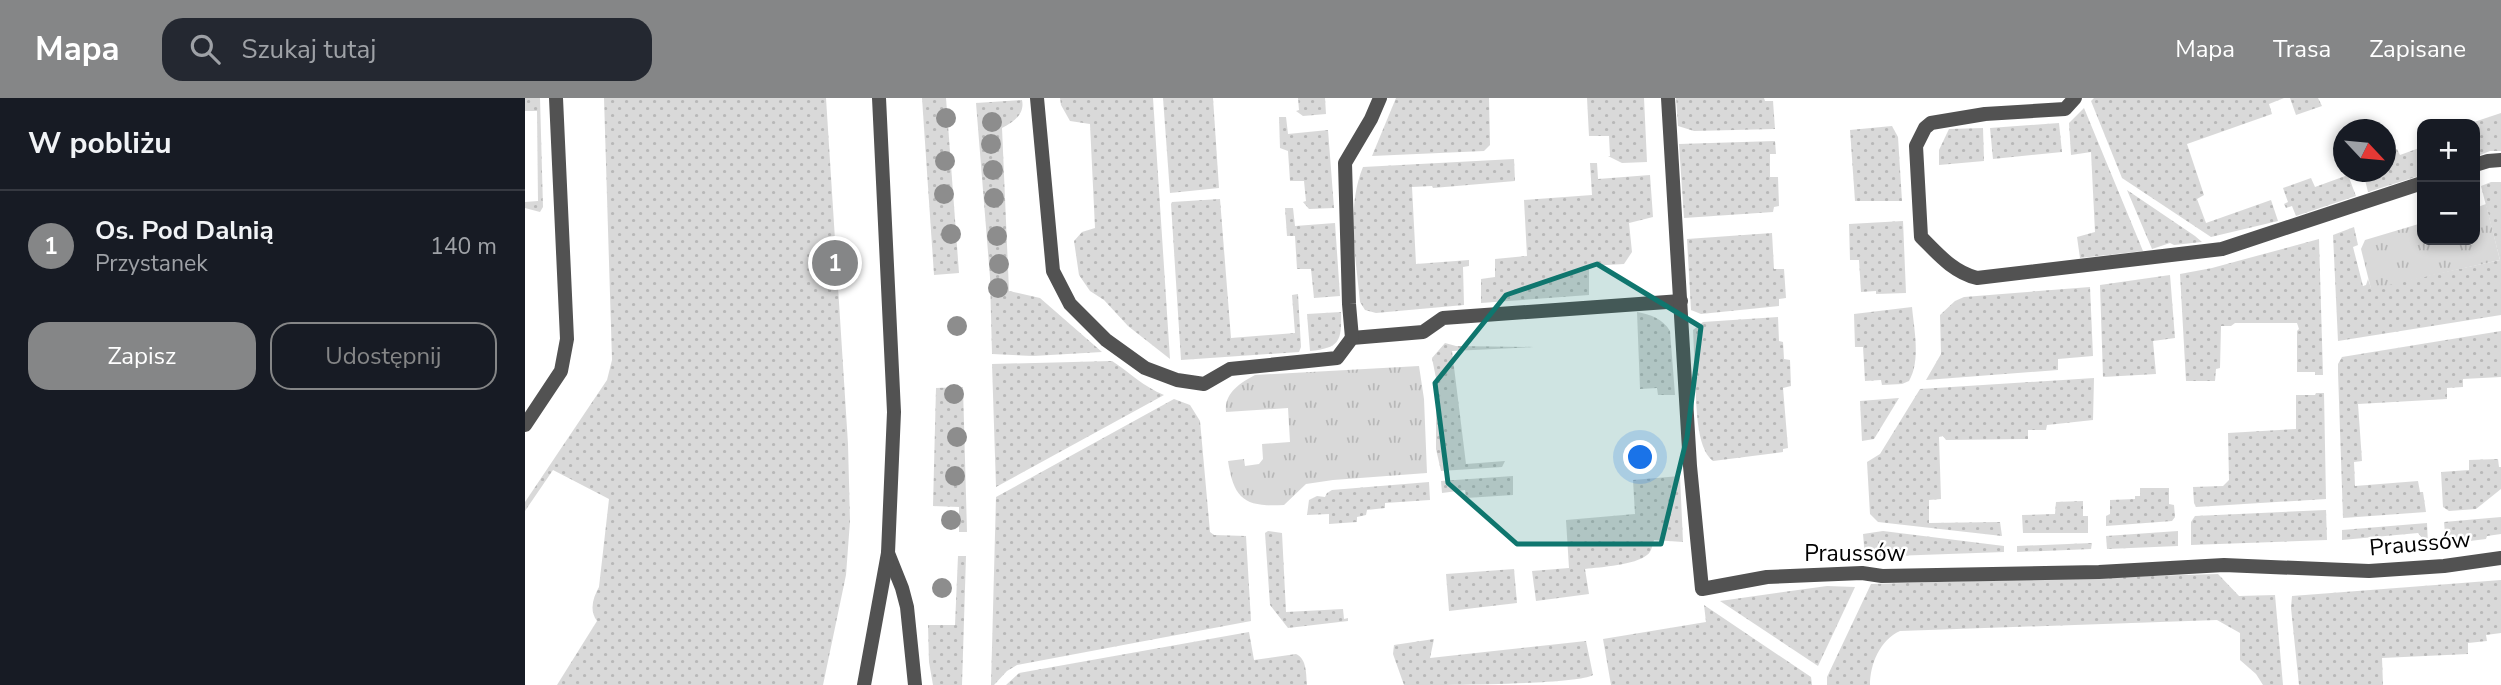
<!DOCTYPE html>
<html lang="pl">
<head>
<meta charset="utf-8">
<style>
	body { margin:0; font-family:"Nunito Sans",sans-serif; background:#242831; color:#f1f3f6 }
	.controls { position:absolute; right:21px; top:21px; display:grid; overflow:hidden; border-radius:14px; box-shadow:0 4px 10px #0003 }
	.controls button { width:63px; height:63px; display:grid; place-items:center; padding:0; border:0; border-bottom:2px solid #363941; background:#171b24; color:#f1f3f6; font:35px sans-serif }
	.compass { position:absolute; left:1808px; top:21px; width:63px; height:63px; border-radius:50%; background:#171b24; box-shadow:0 4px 10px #0003; rotate:116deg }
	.you { position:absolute; left:1116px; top:360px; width:24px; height:24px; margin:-18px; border:5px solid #fff; border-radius:50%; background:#1a73e8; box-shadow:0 0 0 10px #1a73e833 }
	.badge { display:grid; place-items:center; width:46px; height:46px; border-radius:50%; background:#858687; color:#fff; font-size:23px; font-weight:700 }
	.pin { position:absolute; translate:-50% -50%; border:4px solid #fff; box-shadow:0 2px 7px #0006 }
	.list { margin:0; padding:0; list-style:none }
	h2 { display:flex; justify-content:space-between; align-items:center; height:91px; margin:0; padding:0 28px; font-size:30px }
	h2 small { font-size:23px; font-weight:400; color:#9ea1a6 }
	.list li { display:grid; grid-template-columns:46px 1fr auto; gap:21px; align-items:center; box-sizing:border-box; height:112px; padding:0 28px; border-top:2px solid #363941 }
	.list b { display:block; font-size:26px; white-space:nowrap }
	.list p { margin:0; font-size:23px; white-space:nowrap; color:#9ea1a6 }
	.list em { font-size:23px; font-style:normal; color:#9ea1a6 }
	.actions { display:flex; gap:14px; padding:21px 28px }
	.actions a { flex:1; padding:16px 0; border:2px solid #858687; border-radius:21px; text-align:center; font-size:24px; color:#858687 }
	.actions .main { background:#858687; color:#fff }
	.icon { flex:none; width:38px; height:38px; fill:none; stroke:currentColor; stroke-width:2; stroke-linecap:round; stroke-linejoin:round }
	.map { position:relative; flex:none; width:1976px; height:587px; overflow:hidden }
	header { display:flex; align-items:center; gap:42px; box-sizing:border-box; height:98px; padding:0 35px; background:#858687; color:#fff }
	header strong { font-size:33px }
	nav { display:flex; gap:38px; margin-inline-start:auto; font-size:24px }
	.search { width:490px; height:63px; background:#242831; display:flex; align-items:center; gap:18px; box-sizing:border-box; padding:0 24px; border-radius:21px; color:#9ea1a6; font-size:26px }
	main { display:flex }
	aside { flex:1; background:#171b24 }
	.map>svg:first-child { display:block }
	.grass { fill:url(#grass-dots) }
	.park { fill:url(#park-tufts) }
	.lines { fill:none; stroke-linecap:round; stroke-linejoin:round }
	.service { stroke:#525252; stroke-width:14 }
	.minor { stroke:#525252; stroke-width:14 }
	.tree { fill:#8d8d8d }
	.marked { fill:#0f766e; fill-opacity:0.2; stroke:#0f766e; stroke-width:5; stroke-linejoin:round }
	.labels { text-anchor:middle; stroke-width:5; stroke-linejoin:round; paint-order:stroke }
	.street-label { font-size:23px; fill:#000; stroke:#fff }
</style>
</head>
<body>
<header>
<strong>Mapa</strong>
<div class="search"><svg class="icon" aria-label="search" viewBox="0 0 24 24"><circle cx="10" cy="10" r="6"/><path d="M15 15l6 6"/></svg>Szukaj tutaj</div>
<nav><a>Mapa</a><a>Trasa</a><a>Zapisane</a></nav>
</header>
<main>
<aside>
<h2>W pobliżu<small></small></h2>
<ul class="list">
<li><span class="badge">1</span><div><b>Os. Pod Dalnią</b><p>Przystanek</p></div><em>140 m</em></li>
</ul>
<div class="actions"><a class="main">Zapisz</a><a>Udostępnij</a></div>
</aside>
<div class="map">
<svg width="1976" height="587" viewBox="0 0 1976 587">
	<defs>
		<pattern id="grass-dots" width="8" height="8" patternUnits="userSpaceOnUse" patternTransform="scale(1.75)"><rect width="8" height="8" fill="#d9d9d9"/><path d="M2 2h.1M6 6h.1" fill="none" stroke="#b8b8b8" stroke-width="1.8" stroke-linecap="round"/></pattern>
		<pattern id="park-tufts" width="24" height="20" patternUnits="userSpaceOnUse" patternTransform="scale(1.75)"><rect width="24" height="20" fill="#d9d9d9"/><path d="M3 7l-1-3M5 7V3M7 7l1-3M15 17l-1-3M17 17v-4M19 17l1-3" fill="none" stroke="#b8b8b8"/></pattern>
	</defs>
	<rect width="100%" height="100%" fill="#fff"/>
	<!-- grass -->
	<g class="grass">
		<path d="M0,0H15L18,109L15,114L0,110V104L13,103L12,13H0Z"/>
		<path d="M79,0H301L323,346L325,423L321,477L298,587H32L72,523C64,512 68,500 74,489L84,401L28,372L0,413V404L82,282L87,262Z"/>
		<path d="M397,0H421L434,175L409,177Z"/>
		<path d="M535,0H628L645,261L603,228L579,202L565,193L554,177L549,143L557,134L570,130L565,26L545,23L536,7Z"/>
		<path d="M638,0H688L694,90L645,95Z"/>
		<path d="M773,0H800L801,16L778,18L771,13L774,12Z"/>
		<path d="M871,0H964L965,47L959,53L847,58Z"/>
		<path d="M1062,0H1119L1122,64L1097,65L1083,58H1085L1084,38H1064Z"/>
		<path d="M1151,0H1239L1240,3H1248L1250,31L1169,33L1153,28Z"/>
		<path d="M1569,0H1759L1744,6L1747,16L1662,46L1679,97L1672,101L1681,125L1746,102L1753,123L1686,139L1597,80L1566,3Z"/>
		<path d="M1765,0H1793L1797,8L1771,17Z"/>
		<path d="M497,2C500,16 489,24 477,30L484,193L515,200L577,254L508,258L467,256L465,179L451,5Z"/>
		<path d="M1559,10L1618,153L1555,160L1552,139L1570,134L1566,54L1546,57L1544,25Z"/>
		<path d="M1976,15V53H1965L1950,59V26H1943Z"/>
		<path d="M754,19H761L763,36L803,32L809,110L784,111L778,104L781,103L779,83H765L763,53L755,50Z"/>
		<path d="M1534,25L1537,54L1468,61L1465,30Z"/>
		<path d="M1367,28L1373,39L1377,103H1330L1325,32Z"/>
		<path d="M1458,30L1459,63L1414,67V52L1424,31Z"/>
		<path d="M1250,43L1251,56H1245V79H1253L1254,108L1249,109L1248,114L1159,120L1154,46Z"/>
		<path d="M1897,49V77L1843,94L1838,74H1860L1861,55L1872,51L1875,57Z"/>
		<path d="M989,61L990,83L908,90L907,88L887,89L891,166L944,162V168L938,169L939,207L851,215L840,212L835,204C831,161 821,110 838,69Z"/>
		<path d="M1065,65H1072L1073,81L1125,77L1128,119L1104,125L1107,154L1099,166L1064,168V197L956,205V181L970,179V161L1002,158L999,102L1067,97Z"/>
		<path d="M1823,77L1831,98L1771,118L1767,108L1761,110L1759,106L1763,104L1758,90L1786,80L1790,89Z"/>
		<path d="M1966,84H1976V217L1813,243L1808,137L1829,129L1833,147L1828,149L1838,188L1841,187L1843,181L1846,190L1975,162L1956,88Z"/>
		<path d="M1602,92L1670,138L1677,144L1649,147L1645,145L1627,151Z"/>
		<path d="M695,101L706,240L770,235L767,197L773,196L776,249L774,254L656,262L646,106L647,104Z"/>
		<path d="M760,110H768L770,128L810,125L815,198L789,200L786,171H772L770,138H762Z"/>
		<path d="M1378,123L1381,195L1351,196V193L1336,194L1334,162H1325L1324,126Z"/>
		<path d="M1247,135L1249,171H1259L1261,200L1254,201V208L1176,216L1166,212L1162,141Z"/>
		<path d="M1794,141L1798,277H1790V274H1772V233L1774,231L1772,225H1710L1706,228H1696L1695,270L1691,271L1690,283H1661L1655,176L1687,170Z"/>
		<path d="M1645,177L1650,240L1628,243L1631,276L1578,279L1575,187Z"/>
		<path d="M1565,189L1568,258L1533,261V272L1401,282L1416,256L1415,217L1430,203L1439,199Z"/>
		<path d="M1387,209C1389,231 1396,263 1384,283L1377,286L1357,287L1356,282L1340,283L1338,249H1330L1329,216Z"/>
		<path d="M816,214C817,244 814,250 785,253L782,216Z"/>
		<path d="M1112,214C1125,216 1138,221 1145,233L1150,297H1133L1132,290L1115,291Z"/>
		<path d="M1253,219L1254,243L1258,244L1259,261L1265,262L1266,288L1258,290L1263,350L1258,351V354L1188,363C1170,349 1172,304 1170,282L1173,278L1170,275L1168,232L1178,224Z"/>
		<path d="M1976,233V279L1938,281V289L1922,290V301L1833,306L1837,363L1829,364L1830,388L1893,383L1895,394H1898L1901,414L1818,420L1813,274V266L1817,259Z"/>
		<path d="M920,245L931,248L1009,249L927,253L941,366L980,363L977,369L916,373L911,351V280L907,260Z"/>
		<path d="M587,263C604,274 619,289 639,297L471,389L467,266Z"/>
		<path d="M1569,280L1568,322L1522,327L1521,332H1503V341L1421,342L1418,338L1414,339L1416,401L1404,402V425L1475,424L1477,438L1353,424L1345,416L1342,364L1355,356L1395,291Z"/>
		<path d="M438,289L442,434H434V409L408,408L411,290Z"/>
		<path d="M1791,295H1799L1801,401L1671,409L1669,405L1668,389L1698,388L1704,382L1703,335L1771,331V297H1790Z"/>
		<path d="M1374,300L1349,341L1337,343L1335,303Z"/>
		<path d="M649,301L665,307L675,323L685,434L689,437L721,438L726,523L492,567L482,573L469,587H466L471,399Z"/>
		<path d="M1973,361L1974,369H1976V391L1951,411L1924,413L1918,409L1916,374L1944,372V362Z"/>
		<path d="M988,378V397L941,400L940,392L917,395L916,383Z"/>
		<path d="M1155,378L1158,444L1129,442C1127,447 1127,454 1122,457C1110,467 1076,469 1060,471L1064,496L1011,503L1007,473L1044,470L1041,422L1110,416L1108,382Z"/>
		<path d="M904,384L905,402L860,405V410L842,412L841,417L832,419V424L804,426V416L782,417L784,402L792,398L800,399L802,395L807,392Z"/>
		<path d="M1615,390H1644V406L1649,407L1650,419L1647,423L1581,428V418L1585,416V402L1610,401V398H1615Z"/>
		<path d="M1558,403V418H1563V435H1498L1497,417L1530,416L1531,404Z"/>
		<path d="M1801,412L1802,442L1666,447V424L1670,418Z"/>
		<path d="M1976,419V436L1962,438L1961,441L1921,446L1919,424Z"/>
		<path d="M1902,425L1903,447L1893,435L1817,442V432Z"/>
		<path d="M743,433L757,435L761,514L818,511L819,521L823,520V523L763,530L745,507L740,435Z"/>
		<path d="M1358,433L1479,448V454L1340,459L1338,436Z"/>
		<path d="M1653,433V448L1582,451L1581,438Z"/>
		<path d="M1567,445L1566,451L1492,454V448Z"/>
		<path d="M433,458H441L437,587H408L404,564L403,527H430Z"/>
		<path d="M989,471L992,505L924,513L921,476Z"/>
		<path d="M1693,476L1714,498L1750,497L1758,587H1738L1731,576L1715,562V535L1692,522L1375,533C1355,542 1345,566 1345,587H1302V579L1346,486Z"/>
		<path d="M1976,482V535L1961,537L1962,543L1943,545V556L1857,560L1858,587H1774L1766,510L1767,498Z"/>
		<path d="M1302,488L1330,489L1293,568L1195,503Z"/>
		<path d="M1179,507L1286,579L1287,587H1086L1078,541L1181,524Z"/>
		<path d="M724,534L729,562L771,556C782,561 781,576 782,587H481L494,575Z"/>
		<path d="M909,541L905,560L1061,543L1068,577C1052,587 910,587 879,587L868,556L869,547Z"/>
	</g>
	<!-- park -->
	<g class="park">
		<path d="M1961,106L1975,162L1846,191L1836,151L1840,142L1897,125V142H1950V110Z"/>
		<path d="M894,268L899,301L902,375L808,382L781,386L759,407C720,409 709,402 703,363L719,361L720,368L734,366L738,361L737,346L765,344L763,310L701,314C699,295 715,285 730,277Z"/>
	</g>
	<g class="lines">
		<!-- service -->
		<g class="service">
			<path d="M512,0L528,173L545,206L581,242L620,270L652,282L679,286L705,271L812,260L827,240L898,234L918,220L1156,203"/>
			<path d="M1550,0L1540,11L1460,16L1406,25L1400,30L1391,48L1396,139C1413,156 1428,174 1452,180L1697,151L1897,85"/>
			<path d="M1950,67L1963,63L1976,62"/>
			<path d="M827,240L824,206L820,65L846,21L855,0"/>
			<path d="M363,455L377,490L382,509L390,587"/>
		</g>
		<!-- minor -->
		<g class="minor">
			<path d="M1143,0L1165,368L1177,491L1242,479L1337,475L1357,478L1574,474L1699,467L1844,473L1919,468L1976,460"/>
			<path d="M0,327L36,273L42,241L31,0"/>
			<path d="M339,587L363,455L369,314L354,0"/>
		</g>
	</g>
	<!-- trees -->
	<g class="tree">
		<circle cx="421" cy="20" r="10"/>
		<circle cx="467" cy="24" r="10"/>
		<circle cx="466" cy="46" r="10"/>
		<circle cx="420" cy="63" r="10"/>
		<circle cx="468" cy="72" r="10"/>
		<circle cx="419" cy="96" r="10"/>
		<circle cx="469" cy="100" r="10"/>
		<circle cx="426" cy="136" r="10"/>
		<circle cx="472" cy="138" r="10"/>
		<circle cx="474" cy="166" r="10"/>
		<circle cx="473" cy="190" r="10"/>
		<circle cx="432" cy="228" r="10"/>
		<circle cx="429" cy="296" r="10"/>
		<circle cx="432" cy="339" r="10"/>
		<circle cx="430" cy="378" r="10"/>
		<circle cx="426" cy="422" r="10"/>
		<circle cx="417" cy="490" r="10"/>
	</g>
	<!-- marked area -->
	<path class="marked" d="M1072,166L1176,229L1162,339L1136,446H992L923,385L910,285L981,197Z"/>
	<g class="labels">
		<!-- street labels -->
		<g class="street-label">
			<text transform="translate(1895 445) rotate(-5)" y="8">Praussów</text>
			<text x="1330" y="463">Praussów</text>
		</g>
	</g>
</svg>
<div class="controls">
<button>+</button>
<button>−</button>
</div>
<svg class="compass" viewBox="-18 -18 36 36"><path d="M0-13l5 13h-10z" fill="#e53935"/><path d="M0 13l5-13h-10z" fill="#9ea1a6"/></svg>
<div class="you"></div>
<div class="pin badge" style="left:310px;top:165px">1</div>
</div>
</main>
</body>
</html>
